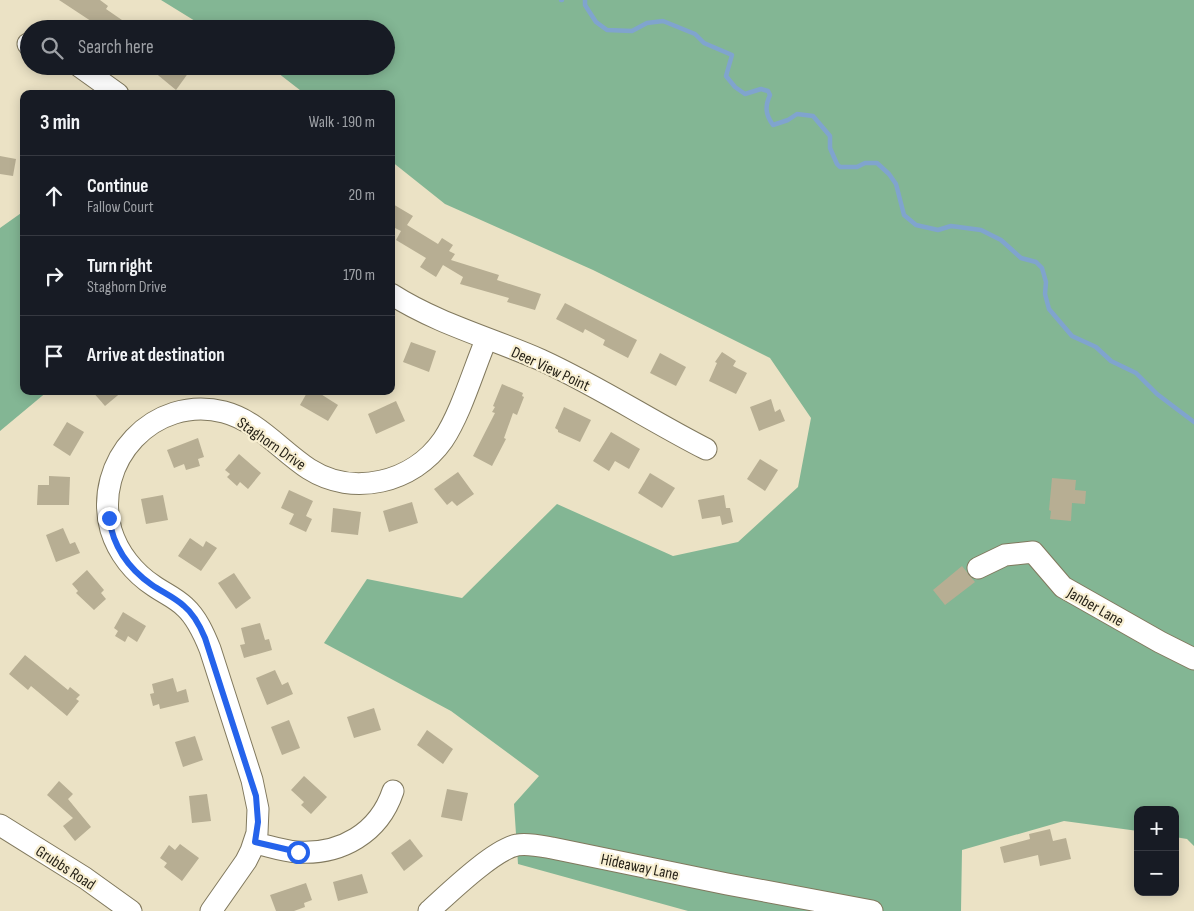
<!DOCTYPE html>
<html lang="en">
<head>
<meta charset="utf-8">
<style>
	body { margin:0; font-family:"Sofia Sans Condensed",sans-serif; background:#242831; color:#f1f3f6 }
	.controls { position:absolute; right:15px; bottom:15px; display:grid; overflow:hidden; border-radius:10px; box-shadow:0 2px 12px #0003 }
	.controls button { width:45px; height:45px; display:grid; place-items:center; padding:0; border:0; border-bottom:1px solid #363941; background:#171b24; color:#f1f3f6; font:25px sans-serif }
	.stop { position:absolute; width:15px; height:15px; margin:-11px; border:4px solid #2563eb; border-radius:50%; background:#fff }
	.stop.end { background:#2563eb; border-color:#fff; box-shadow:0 1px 5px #0008 }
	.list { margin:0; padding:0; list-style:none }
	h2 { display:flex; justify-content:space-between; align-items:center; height:65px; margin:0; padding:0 20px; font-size:21px }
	h2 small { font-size:16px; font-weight:400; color:#9ea1a6 }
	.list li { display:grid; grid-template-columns:32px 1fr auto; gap:15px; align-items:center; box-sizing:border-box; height:80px; padding:0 20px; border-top:1px solid #363941 }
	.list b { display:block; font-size:19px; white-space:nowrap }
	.list p { margin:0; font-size:16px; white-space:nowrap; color:#9ea1a6 }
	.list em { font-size:16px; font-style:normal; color:#9ea1a6 }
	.icon { flex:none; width:28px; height:28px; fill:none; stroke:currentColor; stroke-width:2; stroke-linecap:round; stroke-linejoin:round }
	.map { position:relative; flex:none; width:1194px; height:911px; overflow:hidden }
	.search { position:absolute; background:#171b24; box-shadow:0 2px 12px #0003; left:20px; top:20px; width:375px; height:55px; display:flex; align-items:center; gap:12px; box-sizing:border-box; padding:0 18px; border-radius:28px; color:#9ea1a6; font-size:19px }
	.panel { position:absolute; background:#171b24; box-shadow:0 2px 12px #0003; left:20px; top:90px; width:375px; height:305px; border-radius:10px }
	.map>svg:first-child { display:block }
	.forest { fill:#83b694 }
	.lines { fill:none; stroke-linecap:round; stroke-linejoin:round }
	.stream { stroke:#80a4ce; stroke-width:4.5 }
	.building { fill:#b7ae93 }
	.minor-casing { stroke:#81795e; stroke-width:23 }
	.minor { stroke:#fff; stroke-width:21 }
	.route { stroke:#2563eb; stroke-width:6 }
	.labels { text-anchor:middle; stroke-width:4.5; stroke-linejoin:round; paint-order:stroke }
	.street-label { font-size:16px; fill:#221e14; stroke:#f8efd2 }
</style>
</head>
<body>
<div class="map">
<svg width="1194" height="911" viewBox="0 0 1194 911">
	<rect width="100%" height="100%" fill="#ebe2c5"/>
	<!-- forest -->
	<g class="forest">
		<path d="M161,0H1194V846L1187,839L1175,837V810H1138V831L1064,821L962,850L961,911H688L518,864L514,804L539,776L451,711L324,643L367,579L462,598L557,504L673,556L738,542L798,487L811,418L770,358L593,270L445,204L391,161V94H305L269,66H386V29H208Z"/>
		<path d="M24,211V391H48L0,431V228Z"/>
	</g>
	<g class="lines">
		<!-- stream -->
		<g class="stream">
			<path d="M561,0H562"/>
			<path d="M585,0V5L596,22L607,30L632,31L647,23L663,21L695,34L704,43L732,55L726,76L735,87L745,94L761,89L768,91L770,95C765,106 765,114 773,125L788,120L797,114L813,116L830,136V148L837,164L840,167H857L865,163H877L889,174L896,184L904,215L916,225L938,230L951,226L981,230L1001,240L1021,258L1036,262L1042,268L1046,282L1045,294L1049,309L1072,336L1096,347L1111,361L1136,373L1157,394L1194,422"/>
		</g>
	</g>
	<!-- building -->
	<g class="building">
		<path d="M59,0H100L108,6L106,9L135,29H103Z"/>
		<path d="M147,66H182L189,72L176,90Z"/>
		<path d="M0,156L16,159L13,176L0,174Z"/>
		<path d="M391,203L413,216L407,225L438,244L442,238L453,245L449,251L455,254L451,260L499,275L497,280L541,294L535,310L507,302L509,298L460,284L463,277L443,265L436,277L420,267L426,258L396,240L401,231L391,226Z"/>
		<path d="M565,303L637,340L628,358L603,345L605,340L585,329L583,333L556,319Z"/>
		<path d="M411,342L436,351L429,372L403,362Z"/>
		<path d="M722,352L736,361L733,366L747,373L736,394L709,381L717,363L715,362Z"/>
		<path d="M660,353L686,367L676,386L650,373Z"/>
		<path d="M502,384L523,393L522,396L524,397L517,415L513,413L504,438L506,439L492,466L473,456L495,413L492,412L495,407L493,406Z"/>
		<path d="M92,391H123L105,406Z"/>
		<path d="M308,391H316L338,405L328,421L300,405Z"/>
		<path d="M771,399L775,412L780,409L785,421L759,431L750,407Z"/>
		<path d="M396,401L405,421L376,434L368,414Z"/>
		<path d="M564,407L591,420L580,442L558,432V430L555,428Z"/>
		<path d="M67,422L84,432L70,456L53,445Z"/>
		<path d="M611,432L640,449L629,469L615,461L609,471L593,461Z"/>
		<path d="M198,438L204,457L198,459L200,466L186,470L184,464L174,468L167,450Z"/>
		<path d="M239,454L261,473L248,489L240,482L237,486L227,477L230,474L225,470Z"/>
		<path d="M760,459L778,470L765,491L747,479Z"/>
		<path d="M458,472L474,494L457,506L452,501L447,505L434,489Z"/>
		<path d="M650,473L675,488L662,508L638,493Z"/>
		<path d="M49,476L70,477L69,505H37L38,485H49Z"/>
		<path d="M1052,478L1076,480L1075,490L1086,491L1085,504L1072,503L1071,521L1050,519L1051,511L1049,510Z"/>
		<path d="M289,490L313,501L306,516L312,519L306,532L289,524L294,514L281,508Z"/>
		<path d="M163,495L168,520L146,524L141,499Z"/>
		<path d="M724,495L726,508H730L733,522L722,525L720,516L702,519L698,500Z"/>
		<path d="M412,502L418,523L389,532L383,511Z"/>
		<path d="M333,508L361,512L358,535L331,532Z"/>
		<path d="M63,528L70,544L75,542L80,553L56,562L46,535Z"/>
		<path d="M190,538L203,547L206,541L217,548L201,571L178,556Z"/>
		<path d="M962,566L975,582L945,605L933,590Z"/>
		<path d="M87,570L104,590L101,593L106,599L94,610L76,593L78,591L72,584Z"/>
		<path d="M234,573L251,598L236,609L218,583Z"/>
		<path d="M123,612L146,626L137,642L128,636L125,642L115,636L118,631L114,628Z"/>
		<path d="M260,623L265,640L269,639L272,650L244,658L240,645L245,644L241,628Z"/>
		<path d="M25,655L68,690L70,687L80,695L76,699L79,701L67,716L31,686L28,690L9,674Z"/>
		<path d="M275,670L282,685L288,682L293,694L267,705L256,678Z"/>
		<path d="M173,678L177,692L186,689L189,702L160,709L159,704L153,706L150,694L154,693L152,684Z"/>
		<path d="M374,708L381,730L354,738L347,717Z"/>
		<path d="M289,720L300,748L282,755L271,727Z"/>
		<path d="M427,730L453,749L443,764L417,745Z"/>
		<path d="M195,736L203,760L183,767L175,742Z"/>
		<path d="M304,776L327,797L311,814L301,805L304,802L291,790Z"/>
		<path d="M59,781L73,794L68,799L91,827L75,841L63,826L73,818L47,795Z"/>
		<path d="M447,789L468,793L462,821L441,817Z"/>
		<path d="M207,794L211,821L192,823L189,796Z"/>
		<path d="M1050,829L1053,841L1066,838L1071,859L1040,866L1038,855L1004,863L1000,847L1030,839L1029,834Z"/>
		<path d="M410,839L423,856L404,871L391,853Z"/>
		<path d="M180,844L199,858L182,881L164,867L167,863L160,858L169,845L175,850Z"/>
		<path d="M362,874L368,893L338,901L333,882Z"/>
		<path d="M306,883L312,900L304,903L305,907L294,911H276L270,895Z"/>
	</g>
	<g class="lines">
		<!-- minor casing -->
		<g class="minor-casing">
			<g id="minor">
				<path d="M28,44L29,45"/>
				<path d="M79,66L118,94"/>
				<path d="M391,294C438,324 491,338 541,360C598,386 651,421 706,449"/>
				<path d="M978,568L1005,555L1033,552L1063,587L1160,642L1194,659"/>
				<path d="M0,825L85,878L131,911"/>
				<path d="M255,843C269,846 282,851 297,852C341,855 379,833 393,791"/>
				<path d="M211,911L246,861L251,851L257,833L258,809L252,780L210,649C204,634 197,618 185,607C176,598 164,593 154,586C134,573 118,553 111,530C92,461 154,394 224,412C258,421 280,450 309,469C353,497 413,483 443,440C461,413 473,371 486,340"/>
				<path d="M429,911C448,894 493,850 517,845C528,843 541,846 552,848L727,884L872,911"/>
			</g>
		</g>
		<!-- minor -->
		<use href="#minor" class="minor"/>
	</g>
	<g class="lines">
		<!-- route -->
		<path class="route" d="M109,518C113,546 129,569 152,585C162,592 174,597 184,606C194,614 200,626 205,638L256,796L258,822L255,842L298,852"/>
	</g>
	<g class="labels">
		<!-- street labels -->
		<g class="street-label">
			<text transform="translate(551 368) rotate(25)" y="6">Deer View Point</text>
			<text transform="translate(272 443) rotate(35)" y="6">Staghorn Drive</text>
			<text transform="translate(1096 606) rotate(30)" y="6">Janber Lane</text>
			<text transform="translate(640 866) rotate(12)" y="6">Hideaway Lane</text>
			<text transform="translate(66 867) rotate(33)" y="6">Grubbs Road</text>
		</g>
	</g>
</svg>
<div class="controls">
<button>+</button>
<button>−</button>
</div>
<div class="stop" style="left:298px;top:852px"></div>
<div class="stop end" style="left:109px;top:518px"></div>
<div class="search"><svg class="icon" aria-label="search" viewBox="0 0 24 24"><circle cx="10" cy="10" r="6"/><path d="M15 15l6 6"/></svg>Search here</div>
<section class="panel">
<h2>3 min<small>Walk · 190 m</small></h2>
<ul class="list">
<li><svg class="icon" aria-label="ahead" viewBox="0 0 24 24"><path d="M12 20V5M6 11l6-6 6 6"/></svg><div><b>Continue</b><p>Fallow Court</p></div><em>20 m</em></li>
<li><svg class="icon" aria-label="right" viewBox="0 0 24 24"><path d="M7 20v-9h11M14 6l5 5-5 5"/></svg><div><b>Turn right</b><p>Staghorn Drive</p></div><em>170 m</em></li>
<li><svg class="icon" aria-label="arrive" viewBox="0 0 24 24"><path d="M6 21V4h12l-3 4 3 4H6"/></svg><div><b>Arrive at destination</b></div></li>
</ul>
</section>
</div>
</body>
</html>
